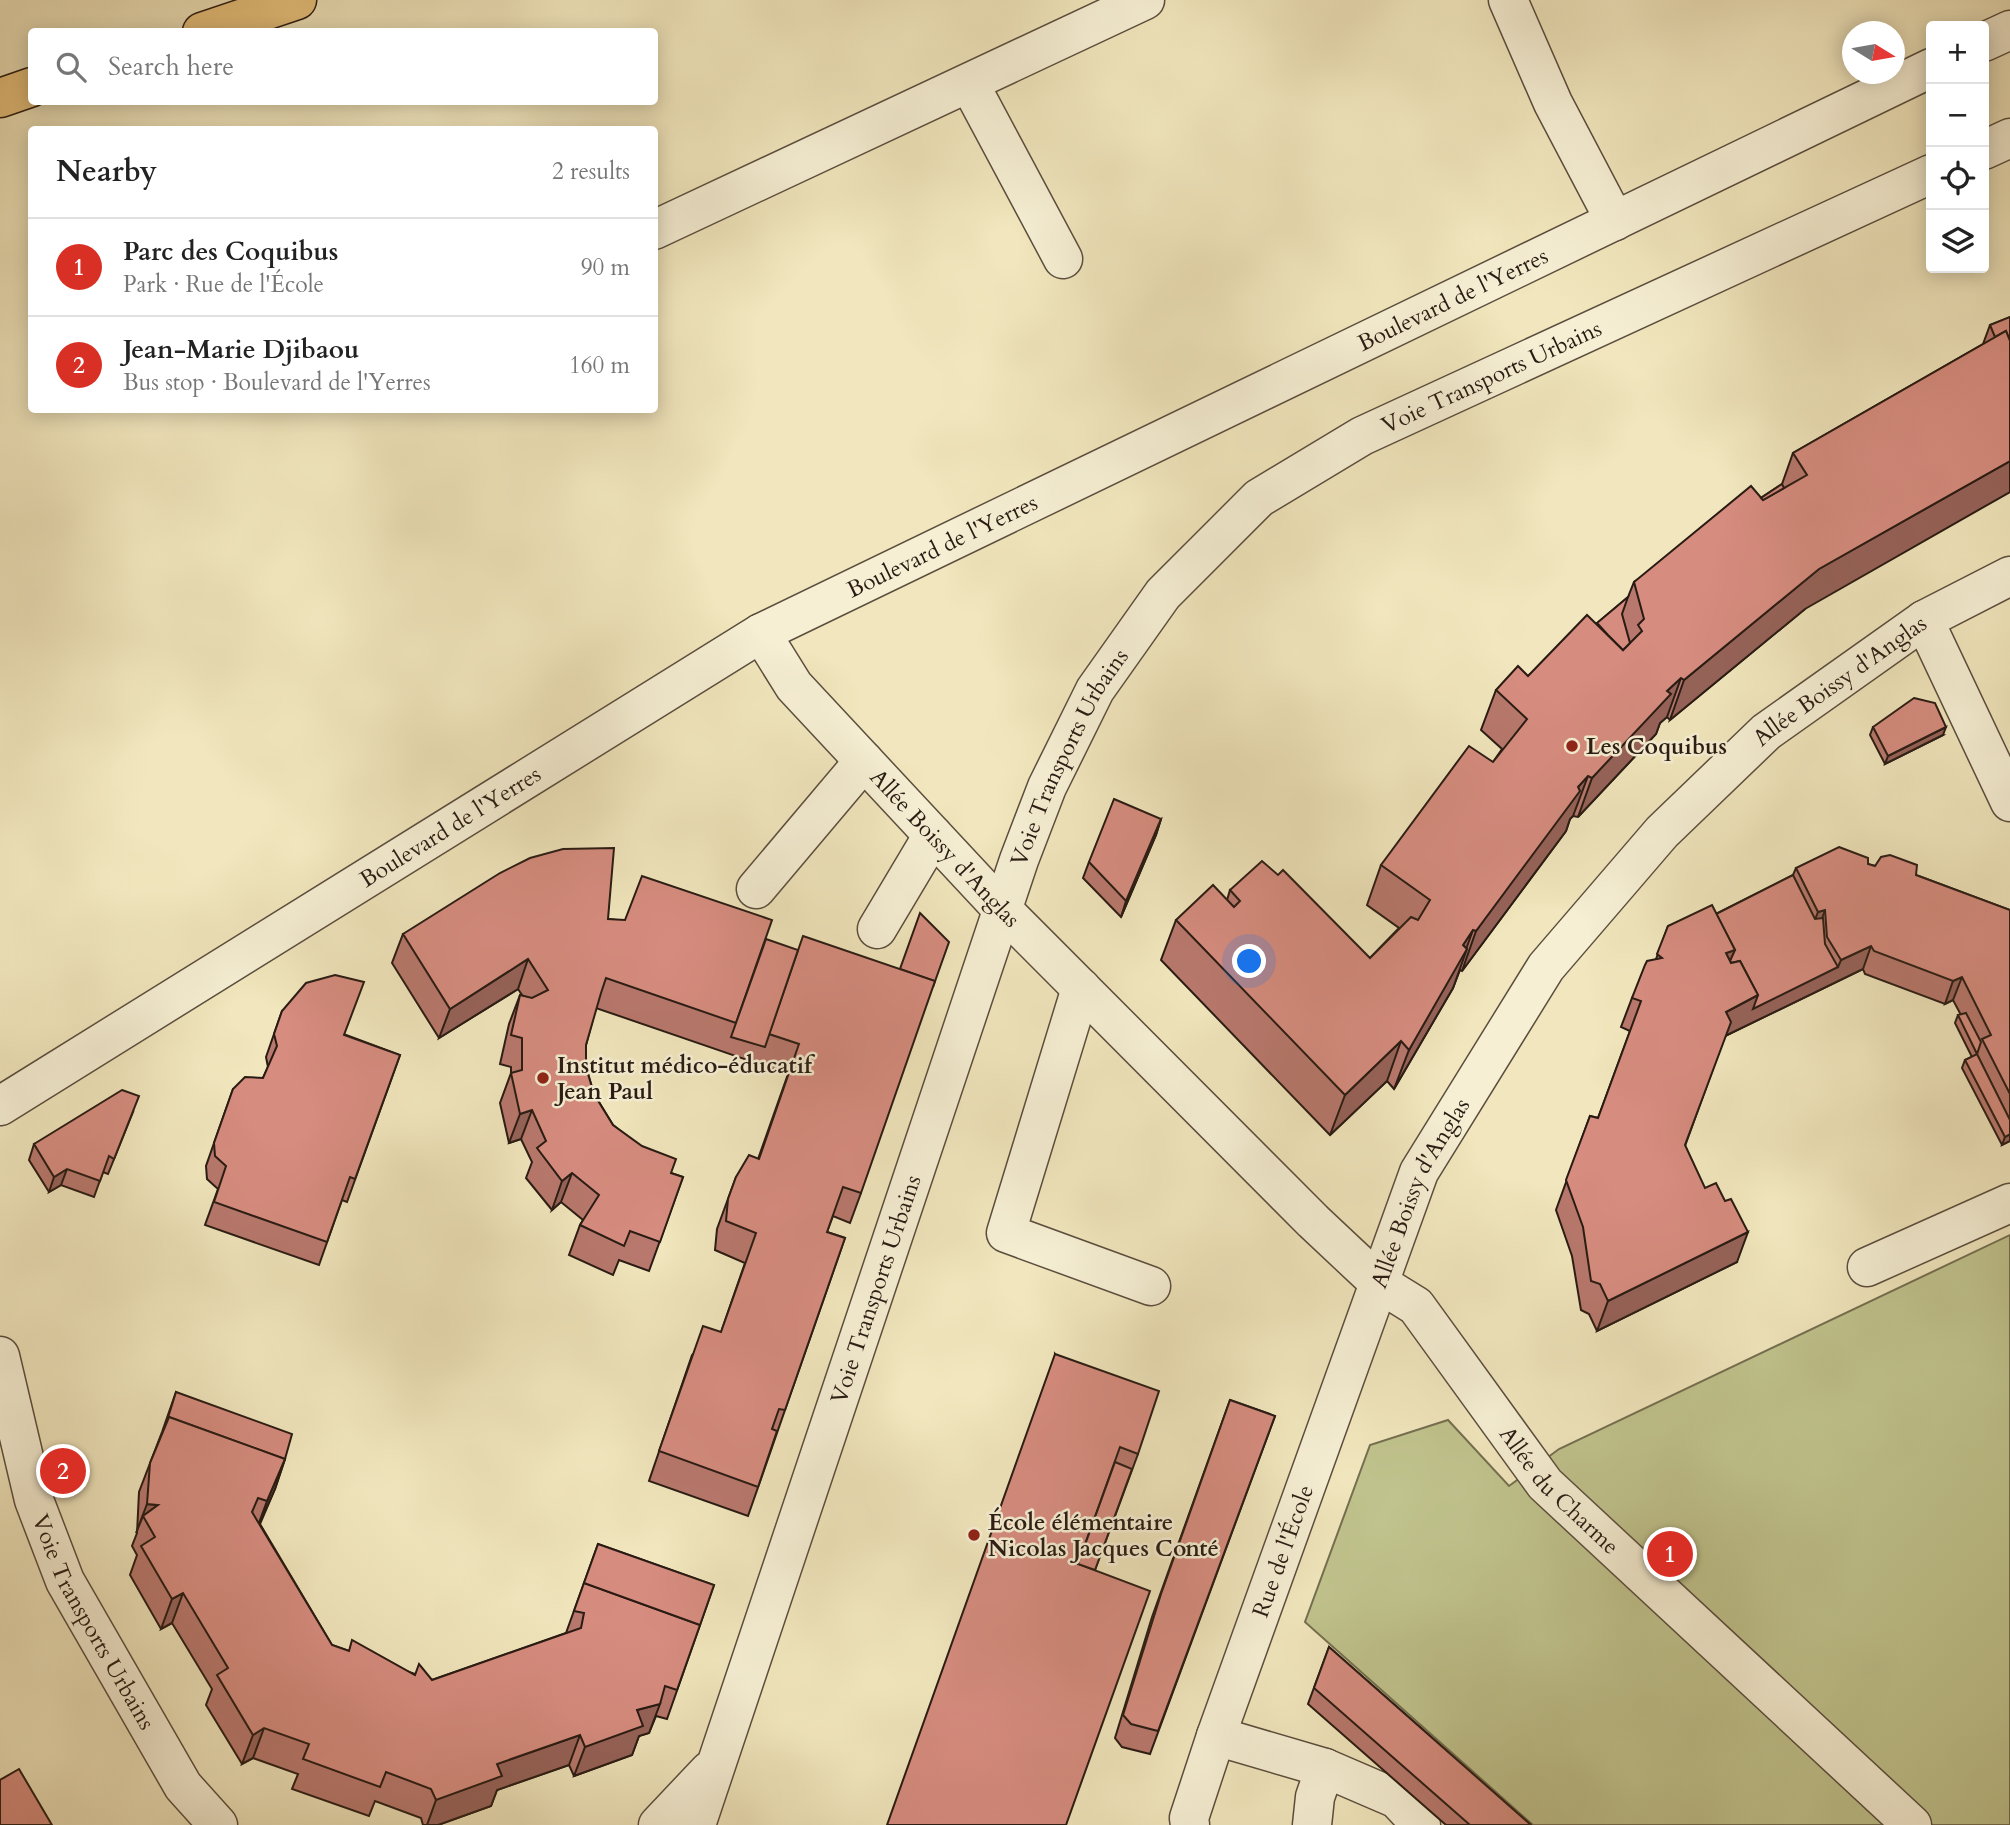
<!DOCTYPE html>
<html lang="en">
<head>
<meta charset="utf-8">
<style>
	body { margin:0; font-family:Cardo,serif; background:#f2f2f2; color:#222 }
	.controls { position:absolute; right:21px; top:21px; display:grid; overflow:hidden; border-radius:7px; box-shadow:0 4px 18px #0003 }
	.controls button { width:63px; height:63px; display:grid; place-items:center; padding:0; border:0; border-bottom:2px solid #e0e0e0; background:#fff; color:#222; font:35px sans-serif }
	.compass { position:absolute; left:1842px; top:21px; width:63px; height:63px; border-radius:50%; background:#fff; box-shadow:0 4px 18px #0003; rotate:101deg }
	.you { position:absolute; left:1250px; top:962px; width:24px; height:24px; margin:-18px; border:5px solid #fff; border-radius:50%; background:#1a73e8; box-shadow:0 0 0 10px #1a73e833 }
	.badge { display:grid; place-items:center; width:46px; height:46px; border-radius:50%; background:#d93025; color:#fff; font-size:23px; font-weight:700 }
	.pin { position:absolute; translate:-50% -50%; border:4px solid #fff; box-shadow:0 2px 7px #0006 }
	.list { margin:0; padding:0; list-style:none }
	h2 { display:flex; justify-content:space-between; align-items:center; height:91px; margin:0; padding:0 28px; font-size:30px }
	h2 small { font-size:23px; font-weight:400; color:#767676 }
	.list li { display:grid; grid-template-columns:46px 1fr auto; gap:21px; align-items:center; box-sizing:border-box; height:98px; padding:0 28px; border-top:2px solid #e0e0e0 }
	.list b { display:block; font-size:26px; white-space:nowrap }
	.list p { margin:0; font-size:23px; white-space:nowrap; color:#767676 }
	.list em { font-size:23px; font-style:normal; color:#767676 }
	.icon { flex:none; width:38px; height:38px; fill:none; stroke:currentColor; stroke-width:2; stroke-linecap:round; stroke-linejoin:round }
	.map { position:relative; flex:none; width:2010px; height:1825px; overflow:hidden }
	.search { position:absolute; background:#fff; box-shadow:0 4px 18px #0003; left:28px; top:28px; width:630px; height:77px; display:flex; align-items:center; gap:18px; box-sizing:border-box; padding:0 24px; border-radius:7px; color:#767676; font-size:26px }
	.panel { position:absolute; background:#fff; box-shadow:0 4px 18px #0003; left:28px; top:126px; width:630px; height:287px; border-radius:7px }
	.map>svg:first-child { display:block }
	.green { fill:#c0c38d; stroke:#746f50; stroke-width:2 }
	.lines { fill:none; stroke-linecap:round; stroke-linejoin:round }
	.minor-casing { stroke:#5b4e3e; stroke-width:41 }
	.highway-casing { stroke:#291b13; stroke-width:41 }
	.minor { stroke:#f6efd4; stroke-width:38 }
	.highway { stroke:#e8c37e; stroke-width:38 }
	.wall { fill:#b8786d; stroke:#291b13; stroke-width:2 }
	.shaded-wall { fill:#966259; stroke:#291b13; stroke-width:2 }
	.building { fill:#d68c7f; stroke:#291b13; stroke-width:2 }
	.poi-dot { fill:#8f2418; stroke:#f6efd4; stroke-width:2.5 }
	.labels { text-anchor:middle; stroke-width:5; stroke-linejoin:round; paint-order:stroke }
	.street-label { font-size:23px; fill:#291b13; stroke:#f6efd4 }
	.poi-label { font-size:23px; font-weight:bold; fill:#291b13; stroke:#f6efd4; text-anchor:start }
</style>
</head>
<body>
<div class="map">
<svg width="2010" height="1825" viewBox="0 0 2010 1825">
	<rect width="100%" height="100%" fill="#f1e6bd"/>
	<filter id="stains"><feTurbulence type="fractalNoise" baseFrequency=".00286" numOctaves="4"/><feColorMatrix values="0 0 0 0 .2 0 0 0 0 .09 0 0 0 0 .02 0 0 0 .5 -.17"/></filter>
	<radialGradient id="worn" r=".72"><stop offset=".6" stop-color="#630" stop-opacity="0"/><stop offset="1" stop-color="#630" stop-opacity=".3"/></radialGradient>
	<!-- green -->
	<path class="green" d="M2010,1235V1825H1533L1305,1622L1370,1445L1448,1420L1509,1486L1559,1449Z"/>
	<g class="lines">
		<!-- minor casing -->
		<g class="minor-casing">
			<g id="minor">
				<path d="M1508,0L1553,103L1615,221"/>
				<path d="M1984,42L2010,30"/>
				<path d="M969,83L1063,259"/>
				<path d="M1984,150L2010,138"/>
				<path d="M654,230L1145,0"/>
				<path d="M1924,620L2010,802"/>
				<path id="s1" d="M761,633L794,686L1002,909L1313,1221L1379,1283L1416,1306L1545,1484L1912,1825"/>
				<path d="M756,889L864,761"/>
				<path d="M877,929L933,835"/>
				<path d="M1081,988L1006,1233L1151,1286"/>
				<path id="s2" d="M0,1106L761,633L1931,68"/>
				<path d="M1867,1267L2010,1203"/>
				<path id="s3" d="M0,1356L34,1500L65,1581L183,1786L218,1825"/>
				<path d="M1216,1736L1325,1768L1397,1799L1421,1825"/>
				<path d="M658,1825L709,1771"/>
				<path id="s4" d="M696,1825L1019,860L1047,787L1095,690L1163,594L1259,498L1362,436L1931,174"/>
				<path id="s5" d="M1190,1825L1189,1818L1216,1736L1419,1172L1546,967L1662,832L1766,732L1924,620L2010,576"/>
				<path d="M1312,1825L1315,1797L1325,1768"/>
			</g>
		</g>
		<!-- highway casing -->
		<g class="highway-casing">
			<g id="highway">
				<path d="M202,32L297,0"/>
				<path d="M0,98L32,87"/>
			</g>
		</g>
		<!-- minor -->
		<use href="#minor" class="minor"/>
		<!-- highway -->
		<use href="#highway" class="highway"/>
	</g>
	<!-- wall -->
	<g class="wall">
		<path d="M2010,317L1805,609L1670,720L1667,717L1660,723L1656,734L1578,817L1573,816L1570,819L1566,831L1462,971L1460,970L1453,988L1394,1089L1387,1081L1330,1135L1161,960L1176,920L1227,900L1230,890L1370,958L1399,928L1367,905L1381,865L1493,762L1502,749L1481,730L1496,690L1528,676L1596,624L1628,597L1634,582L1782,484L1793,453L1983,344L1990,325Z"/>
		<path d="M1873,727L1943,735L1885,764L1870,735Z"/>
		<path d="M1161,819L1156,835L1121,917L1083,878L1089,862Z"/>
		<path d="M1868,864L1875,866L1916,875L2010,910V1141L2002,1145L1962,1068L1965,1060L1972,1057L1955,1023L1958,1015H1961L1953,1000L1945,1004L1865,974L1863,969L1725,1036L1685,1146L1737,1262L1597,1331L1589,1314L1581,1310L1572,1256L1556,1210L1590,1116L1598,1118L1630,1031L1621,1027L1632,998L1656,959L1668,926L1716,914L1793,875L1796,868Z"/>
		<path d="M608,919L766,939L861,1193L850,1223L833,1216L827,1232L845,1238L748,1516L649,1481L692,1355L721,1332L745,1263L715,1250L717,1229L736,1177L758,1159L788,1074L596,1008L586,1045V1067L594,1094L613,1125L671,1173L683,1177L649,1271L619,1260L613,1275L569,1255L580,1225L583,1220L561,1202L552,1210L526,1178L532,1162L521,1139L509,1143L500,1103L511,1073V1067L500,1064L509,1024L520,995H522L518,989L439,1038L392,963L403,934Z"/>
		<path d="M282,1011L400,1055L347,1202L342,1200L319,1265L205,1225L218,1189L207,1179L206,1166L233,1089L263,1078L268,1067L266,1057Z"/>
		<path d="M133,1112L108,1174L103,1172L94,1197L61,1185L49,1192L29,1160L34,1144Z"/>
		<path d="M1055,1354L1138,1454L1095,1570L1066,1825Z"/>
		<path d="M176,1392L285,1459L275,1489L260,1524L332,1645L432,1680L566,1633L598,1544L714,1585L667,1719L656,1716L649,1733L639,1736L632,1755L574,1776L569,1765L497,1790L491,1806L438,1825H423L421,1818L375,1801L369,1816L292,1789L298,1774L253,1758L242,1764L206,1705L212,1689L172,1623L161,1629L130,1575L137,1555L132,1546L137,1533L139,1492L162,1432Z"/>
		<path d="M1230,1400L1275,1416L1150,1754L1122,1747L1115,1738L1152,1617Z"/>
		<path d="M1329,1647L1531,1825H1446L1308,1704Z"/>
	</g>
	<!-- shaded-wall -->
	<g class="shaded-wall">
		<path d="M2010,461V492L1805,609L1670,720L1684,680L1819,569Z"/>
		<path d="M1681,678L1667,717L1660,723L1656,734L1578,817L1592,778L1667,691Z"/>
		<path d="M1946,727L1943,735L1885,764L1888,756Z"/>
		<path d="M1588,776L1573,816L1570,819L1566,831L1462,971L1476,931L1578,787Z"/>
		<path d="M1161,819L1156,835L1121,917L1126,901Z"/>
		<path d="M1825,910L1817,933L1809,935L1818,912Z"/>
		<path d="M1473,930L1464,955L1467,949L1453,988L1394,1089L1409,1050L1463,945Z"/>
		<path d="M1871,946L1863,969L1725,1036L1726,1012L1758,995L1838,967L1841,960Z"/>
		<path d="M1735,950L1725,975L1726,953Z"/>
		<path d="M528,959L518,989L439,1038L450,1009Z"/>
		<path d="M1962,977L1953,1000L1945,1004L1953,981Z"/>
		<path d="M1401,1041L1387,1081L1330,1135L1345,1095Z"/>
		<path d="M532,1110L521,1139L509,1143L520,1114Z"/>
		<path d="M2010,1134V1141L2002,1145L2005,1137Z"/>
		<path d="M67,1169L61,1185L49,1192L54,1177Z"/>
		<path d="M572,1173L561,1202L552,1210L562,1181Z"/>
		<path d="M1748,1232L1737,1262L1597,1331L1608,1301Z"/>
		<path d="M285,1459L275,1489L256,1531L267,1501Z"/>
		<path d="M147,1504L158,1505L143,1516L136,1533Z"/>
		<path d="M183,1593L172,1623L161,1629L172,1599Z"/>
		<path d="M660,1704L649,1733L639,1736L632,1755L574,1776L585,1747L637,1710Z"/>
		<path d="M264,1728L253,1758L242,1764L253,1735Z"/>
		<path d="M580,1735L569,1765L497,1790L491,1806L438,1825H427L436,1800L497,1764Z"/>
	</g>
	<!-- building -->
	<g class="building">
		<path d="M2010,317V341L2006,331L1995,337L1990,325Z"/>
		<path d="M2006,331L2010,341V461L1819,569L1684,680L1681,678L1667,691L1671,694L1592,778L1588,776L1578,787L1580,791L1476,931L1473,930L1463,945L1467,949L1409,1050L1401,1041L1345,1095L1176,920L1213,885L1234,907L1240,901L1230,890L1262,861L1278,875L1283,870L1370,958L1411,917L1418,920L1430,900L1381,865L1469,746L1493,762L1527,719L1496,690L1518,666L1528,676L1587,615L1623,650L1642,631L1638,625L1644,619L1634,582L1751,486L1763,500L1807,475L1793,453Z"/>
		<path d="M1782,484L1784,488L1763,500L1761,498Z"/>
		<path d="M1628,597L1622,614L1630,643L1623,650L1608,635L1597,623Z"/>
		<path d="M1914,698L1935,703L1946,727L1888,756L1873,727Z"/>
		<path d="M1114,799L1161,819L1126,901L1089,862Z"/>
		<path d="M1839,847L1868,858V864L1875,866L1881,857L1890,855L1917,865L1916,875L2010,910V1094L1982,1039L1991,1035L1962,977L1953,981L1874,951L1871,946L1841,960L1827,937L1825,910L1818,912L1796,868Z"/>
		<path d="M614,848L608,919L625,920L642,876L772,920L736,1023L606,978L601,993L586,1045V1067L594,1094L613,1125L642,1146L676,1159L671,1173L683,1177L660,1242L630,1231L624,1246L580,1225L599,1195L572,1173L562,1181L537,1148L546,1141L532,1110L520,1114L511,1073L522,1070V1038L511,1035L520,995L532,998L548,990L528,959L450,1009L403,934L500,873L530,858L563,849Z"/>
		<path d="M1793,875L1815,919L1823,918L1825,944L1838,967L1753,1009L1758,995L1740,961L1731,963L1730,961L1735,950L1716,914Z"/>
		<path d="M1712,905L1735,950L1726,953L1731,963L1740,961L1758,995L1726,1012L1731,1022L1685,1145L1705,1188L1716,1183L1725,1201L1731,1199L1748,1232L1608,1301L1600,1284L1591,1281L1583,1227L1566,1180L1590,1116L1598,1118L1641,1001L1632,998L1645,965L1647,961L1662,958L1657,954L1668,926Z"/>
		<path d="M920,913L949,942L933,987L935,981L900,969Z"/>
		<path d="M803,936L935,981L861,1193L843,1187L827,1232L845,1238L785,1410L779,1409L772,1429L777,1431L758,1487L659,1451L703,1326L721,1332L756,1233L726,1221L728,1199L736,1177L749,1155L759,1159L799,1044L769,1034Z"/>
		<path d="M766,939L798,950L765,1047L731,1037Z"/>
		<path d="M335,975L364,982L344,1035L400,1055L355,1179L350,1177L327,1242L214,1202L226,1166L215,1156L214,1143L233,1089L245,1077L263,1078L277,1046L274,1034L282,1011L306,983Z"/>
		<path d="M1966,1013L1981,1042L1977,1054L1958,1015Z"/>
		<path d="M1977,1054L2010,1120V1134L2005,1137L1965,1060Z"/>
		<path d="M122,1090L139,1096L114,1159L109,1156L100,1181L67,1169L54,1177L34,1144Z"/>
		<path d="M1055,1354L1159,1391L1138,1454L1120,1447L1078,1564L1150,1591L1066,1825H887Z"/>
		<path d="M176,1392L292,1434L285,1459L169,1417L166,1424Z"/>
		<path d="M1230,1400L1275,1416L1158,1731L1131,1724L1123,1715L1161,1594Z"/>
		<path d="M169,1417L285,1459L267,1501L258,1498L252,1512L332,1645L349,1651L352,1640L415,1675L419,1664L432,1680L581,1628L584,1613L574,1611L584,1583L700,1625L677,1690L665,1686L660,1704L637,1710L643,1726L585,1747L580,1735L497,1764L502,1776L436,1800L431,1789L386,1772L380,1787L303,1759L309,1744L264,1728L253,1735L217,1675L228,1668L183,1593L172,1599L141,1546L155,1537L143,1516L158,1505L147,1504L150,1463Z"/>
		<path d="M1115,1462L1132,1469L1095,1570L1078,1564Z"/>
		<path d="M598,1544L714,1585L700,1625L584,1583Z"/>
		<path d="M1329,1647L1531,1825H1470L1314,1688Z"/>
		<path d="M19,1769L52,1825H0V1780Z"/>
	</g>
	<!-- markers -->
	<g class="poi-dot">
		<circle cx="1572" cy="746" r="7"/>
		<circle cx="543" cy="1078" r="7"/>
		<circle cx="974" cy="1535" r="7"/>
	</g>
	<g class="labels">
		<!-- street labels -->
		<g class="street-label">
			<text dy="8" stroke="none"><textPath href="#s2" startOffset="1664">Boulevard de l'Yerres</textPath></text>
			<text dy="8" stroke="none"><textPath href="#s4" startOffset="1720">Voie Transports Urbains</textPath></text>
			<text dy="8" stroke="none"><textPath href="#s2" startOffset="1097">Boulevard de l'Yerres</textPath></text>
			<text dy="8" stroke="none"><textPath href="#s5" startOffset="1346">Allée Boissy d'Anglas</textPath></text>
			<text dy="8" stroke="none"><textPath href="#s4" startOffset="1132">Voie Transports Urbains</textPath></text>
			<text dy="8" stroke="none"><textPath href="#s2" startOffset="530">Boulevard de l'Yerres</textPath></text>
			<text dy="8" stroke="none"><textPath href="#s1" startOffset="284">Allée Boissy d'Anglas</textPath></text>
			<text dy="8" stroke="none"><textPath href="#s5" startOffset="674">Allée Boissy d'Anglas</textPath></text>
			<text dy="8" stroke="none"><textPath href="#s4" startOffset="565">Voie Transports Urbains</textPath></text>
			<text dy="8" stroke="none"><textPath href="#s1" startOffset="1176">Allée du Charme</textPath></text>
			<text dy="8" stroke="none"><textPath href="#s5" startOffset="290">Rue de l'École</textPath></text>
			<text dy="8" stroke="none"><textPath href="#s3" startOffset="284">Voie Transports Urbains</textPath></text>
		</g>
		<!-- poi labels -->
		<g class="poi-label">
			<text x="1586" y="754">Les Coquibus</text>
			<text x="557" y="1073">Institut médico-éducatif<tspan x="557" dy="26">Jean Paul</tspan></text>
			<text x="988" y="1530">École élémentaire<tspan x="988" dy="26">Nicolas Jacques Conté</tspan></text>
		</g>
	</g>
	<rect width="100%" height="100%" filter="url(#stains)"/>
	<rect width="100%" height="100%" fill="url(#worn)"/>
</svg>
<div class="controls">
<button>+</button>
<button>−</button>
<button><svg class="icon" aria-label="locate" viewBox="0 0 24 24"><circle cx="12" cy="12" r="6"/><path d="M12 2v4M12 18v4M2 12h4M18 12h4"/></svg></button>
<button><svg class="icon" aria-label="layers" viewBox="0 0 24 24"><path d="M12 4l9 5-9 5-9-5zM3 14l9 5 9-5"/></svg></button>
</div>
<svg class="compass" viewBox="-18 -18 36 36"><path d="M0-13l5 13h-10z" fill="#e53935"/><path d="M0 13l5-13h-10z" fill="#767676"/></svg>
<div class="you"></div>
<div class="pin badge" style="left:1670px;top:1554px">1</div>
<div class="pin badge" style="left:63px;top:1471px">2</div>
<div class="search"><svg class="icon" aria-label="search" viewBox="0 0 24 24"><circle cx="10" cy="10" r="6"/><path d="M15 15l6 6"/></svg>Search here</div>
<section class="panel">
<h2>Nearby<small>2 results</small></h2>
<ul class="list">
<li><span class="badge">1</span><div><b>Parc des Coquibus</b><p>Park · Rue de l'École</p></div><em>90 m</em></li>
<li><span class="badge">2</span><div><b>Jean-Marie Djibaou</b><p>Bus stop · Boulevard de l'Yerres</p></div><em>160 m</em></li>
</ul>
</section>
</div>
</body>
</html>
